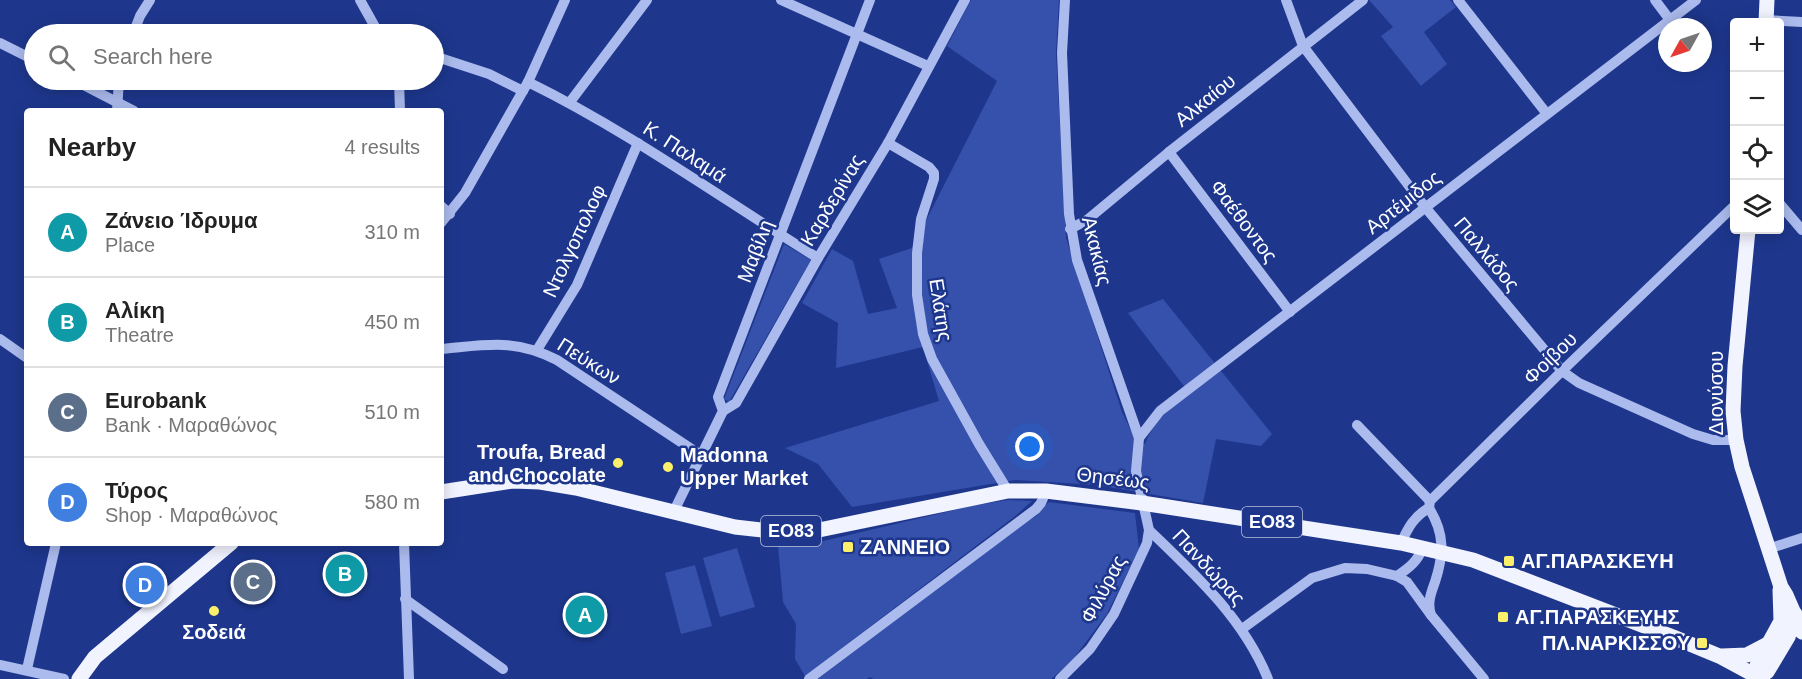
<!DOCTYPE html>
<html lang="en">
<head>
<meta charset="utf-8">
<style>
	body { margin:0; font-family:Arial,sans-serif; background:#f6f6f6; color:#222 }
	.controls { position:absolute; right:18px; top:18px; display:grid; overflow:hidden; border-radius:6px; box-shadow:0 3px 15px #0003 }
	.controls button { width:54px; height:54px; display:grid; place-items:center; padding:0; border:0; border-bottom:2px solid #e0e0e0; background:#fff; color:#222; font:30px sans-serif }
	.compass { position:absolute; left:1658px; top:18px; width:54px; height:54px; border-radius:50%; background:#fff; box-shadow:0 3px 15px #0003; rotate:230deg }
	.you { position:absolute; left:1030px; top:447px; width:21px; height:21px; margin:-15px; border:4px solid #fff; border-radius:50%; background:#1a73e8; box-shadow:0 0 0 9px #1a73e833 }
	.badge { display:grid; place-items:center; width:39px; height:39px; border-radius:50%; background:#847f42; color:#fff; font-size:20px; font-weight:700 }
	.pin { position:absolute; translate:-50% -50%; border:3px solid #fff; box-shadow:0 2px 6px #0006 }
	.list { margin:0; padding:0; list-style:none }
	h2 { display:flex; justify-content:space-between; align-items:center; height:78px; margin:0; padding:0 24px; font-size:26px }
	h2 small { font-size:20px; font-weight:400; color:#767676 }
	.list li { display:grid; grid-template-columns:39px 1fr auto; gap:18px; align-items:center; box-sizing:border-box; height:90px; padding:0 24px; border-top:2px solid #e0e0e0 }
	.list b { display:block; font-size:22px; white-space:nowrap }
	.list p { margin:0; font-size:20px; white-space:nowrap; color:#767676 }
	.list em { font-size:20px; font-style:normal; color:#767676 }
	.icon { flex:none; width:33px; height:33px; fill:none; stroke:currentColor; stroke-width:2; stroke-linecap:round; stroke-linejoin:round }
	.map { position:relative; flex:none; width:1802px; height:679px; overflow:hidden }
	.search { position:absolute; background:#fff; box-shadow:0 3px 15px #0003; left:24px; top:24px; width:420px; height:66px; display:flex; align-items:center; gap:15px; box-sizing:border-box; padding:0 21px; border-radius:33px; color:#767676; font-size:22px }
	.panel { position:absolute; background:#fff; box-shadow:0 3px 15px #0003; left:24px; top:108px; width:420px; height:438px; border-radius:6px }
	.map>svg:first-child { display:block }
	.green { fill:#3551ac }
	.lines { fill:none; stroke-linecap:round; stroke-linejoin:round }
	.minor { stroke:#abbbed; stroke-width:10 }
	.major { stroke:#f1f3ff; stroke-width:15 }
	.poi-dot { fill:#fcf06a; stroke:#1e378d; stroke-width:2 }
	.labels { text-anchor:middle; stroke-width:5; stroke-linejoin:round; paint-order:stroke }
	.shield { fill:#1e378d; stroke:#bcc3dd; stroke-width:1.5 }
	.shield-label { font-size:18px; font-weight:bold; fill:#fff }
	.street-label { font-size:20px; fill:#fff; stroke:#1e378d }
	.poi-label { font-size:20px; font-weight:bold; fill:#fff; stroke:#1e378d; text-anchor:start }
</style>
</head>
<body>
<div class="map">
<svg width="1802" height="679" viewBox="0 0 1802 679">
	<rect width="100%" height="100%" fill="#1e378d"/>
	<!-- green -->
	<g class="green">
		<path d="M971,0H1059L1056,53L1066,238L1122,412L1137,443L1145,444C1156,418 1168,410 1190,394L1128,313L1163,299L1272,434L1261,446L1216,439L1203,503L1096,485L1015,480L852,507L818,464L785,448L939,401L923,347L836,368L838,323L802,303L832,249L853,261L868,314L897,308L879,259L912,248L997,81L947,46Z"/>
		<path d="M1369,0H1450L1456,7L1424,32L1447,64L1421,86L1381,36L1393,27Z"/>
		<path d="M784,244L811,260L729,402L724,399Z"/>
		<path d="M1008,500L1032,501L1014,517L805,676L795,659L796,624L783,602L778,546L819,542L976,505Z"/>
		<path d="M1049,502L1135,513L1139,549L1107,614L1071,662L1051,679H873L870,677L867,679H818L1021,525L1036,516Z"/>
		<path d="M737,548L755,607L720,617L703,558Z"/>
		<path d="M695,565L712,626L681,634L665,573Z"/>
	</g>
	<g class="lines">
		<!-- minor -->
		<g class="minor">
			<path d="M360,0L379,34"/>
			<path d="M781,0L928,66"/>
			<path d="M1286,0L1303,46L1425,207L1562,371L1579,383L1693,434L1713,440H1736"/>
			<path d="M1458,0L1547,114"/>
			<path d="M1655,0L1670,20"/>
			<path d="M1766,20L1802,22"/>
			<path d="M133,34L140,16L150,0"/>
			<path d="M0,43L34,60"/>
			<path d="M434,56L489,74L523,91"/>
			<path d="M74,80L134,111"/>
			<path d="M399,80L400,111"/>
			<path d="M528,82C630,132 722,199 818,258"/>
			<path d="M570,102L647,0"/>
			<path d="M117,111L119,80"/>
			<path d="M888,143L929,167L934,173V179L921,219L917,253V295L923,334L932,359L979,444L1008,491"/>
			<path d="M1169,152L1290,312"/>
			<path d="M1780,204L1802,230"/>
			<path d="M441,206L450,214"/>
			<path d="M441,223L465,193L528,82L565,0"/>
			<path d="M1070,229L1087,220L1169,152L1363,0"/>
			<path d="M0,339L27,358"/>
			<path d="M441,349C487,345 514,338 557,360L702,456"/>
			<path d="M537,350L577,285L638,143"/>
			<path d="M723,411L736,403L818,258L888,143L965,0"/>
			<path d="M1357,425L1430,501"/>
			<path d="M1139,438L1160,411L1696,0"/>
			<path d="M1429,508C1445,534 1444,554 1435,582C1431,593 1427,603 1431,615"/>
			<path d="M674,511L723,411L718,397L870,0"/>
			<path d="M1149,530C1195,574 1244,619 1268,679"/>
			<path d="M404,543L409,679"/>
			<path d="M1401,543C1408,528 1414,516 1429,508L1430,501L1562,371L1734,206"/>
			<path d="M1768,549L1802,538"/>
			<path d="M1397,576C1409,568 1418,561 1423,547"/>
			<path d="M405,599L503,669"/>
			<path d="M1242,629L1312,578L1345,568L1367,569L1397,576L1407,582L1431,615L1484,679"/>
			<path d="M0,665L64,679"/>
			<path d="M27,669L56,543"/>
			<path d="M809,679L1036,509L1041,503L1046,491"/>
			<path d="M1060,679L1090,649L1114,614L1147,543L1149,530L1136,471L1139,438L1077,260L1069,214L1062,53L1065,0"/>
		</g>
		<!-- major -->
		<g class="major">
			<path d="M1766,22L1767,0"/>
			<path d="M1748,230L1735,366L1733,411L1736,440L1742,467L1781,587L1786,595L1802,632"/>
			<path d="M441,492L513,481L540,482L576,488L735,527L780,532L819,530L1008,491H1046L1142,503L1401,543L1473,560L1673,637L1719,656L1762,679"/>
			<path d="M1722,656L1747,655L1768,644"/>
			<path d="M1758,676L1757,665L1781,621L1780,590"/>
			<path d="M1758,676L1767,672L1788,637L1795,614"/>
			<path d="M79,679L95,657L231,543"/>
		</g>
	</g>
	<!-- markers -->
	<g class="poi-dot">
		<circle cx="618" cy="463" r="6"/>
		<circle cx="668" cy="467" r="6"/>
		<rect x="842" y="541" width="12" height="12" rx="3"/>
		<rect x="1503" y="555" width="12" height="12" rx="3"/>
		<circle cx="214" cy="611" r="6"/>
		<rect x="1497" y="611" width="12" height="12" rx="3"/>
		<rect x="1696" y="637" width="12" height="12" rx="3"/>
	</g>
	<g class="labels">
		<!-- shield labels -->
		<g class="shield">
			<rect x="1242" y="507" width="60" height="30" rx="4.5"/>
			<rect x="761" y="516" width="60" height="30" rx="4.5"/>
		</g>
		<g class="shield-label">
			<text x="1272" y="528">ΕΟ83</text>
			<text x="791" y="537">ΕΟ83</text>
		</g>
		<!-- street labels -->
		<g class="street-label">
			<text transform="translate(1205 100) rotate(-39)" y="7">Αλκαίου</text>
			<text transform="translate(685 152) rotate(33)" y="7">Κ. Παλαμά</text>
			<text transform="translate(832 200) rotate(-59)" y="7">Καρδερίνας</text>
			<text transform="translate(1403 202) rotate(-38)" y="7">Αρτέμιδος</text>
			<text transform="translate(1244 221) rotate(53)" y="7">Φαέθοντος</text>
			<text transform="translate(574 241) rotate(-65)" y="7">Ντολγοπολοφ</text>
			<text transform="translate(755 251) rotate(-69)" y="7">Μαβίλη</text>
			<text transform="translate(1097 251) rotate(76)" y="7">Ακακίας</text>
			<text transform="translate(1487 254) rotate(50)" y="7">Παλλάδος</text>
			<text transform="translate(941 310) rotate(81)" y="7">Ελάτης</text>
			<text transform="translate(1550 358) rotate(-44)" y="7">Φοίβου</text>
			<text transform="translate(589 361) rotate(32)" y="7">Πεύκων</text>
			<text transform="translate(1716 393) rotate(-90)" y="7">Διονύσου</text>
			<text transform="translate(1113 478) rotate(7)" y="7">Θησέως</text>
			<text transform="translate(1209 567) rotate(47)" y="7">Πανδώρας</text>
			<text transform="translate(1103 589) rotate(-62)" y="7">Φιλύρας</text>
		</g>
		<!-- poi labels -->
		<g class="poi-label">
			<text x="606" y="459" text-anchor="end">Troufa, Bread<tspan x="606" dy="23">and Chocolate</tspan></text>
			<text x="680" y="462">Madonna<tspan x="680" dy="23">Upper Market</tspan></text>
			<text x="860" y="554">ΖΑΝΝΕΙΟ</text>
			<text x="1521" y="568">ΑΓ.ΠΑΡΑΣΚΕΥΗ</text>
			<text x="1515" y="624">ΑΓ.ΠΑΡΑΣΚΕΥΗΣ</text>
			<text x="214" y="639" text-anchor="middle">Σοδειά</text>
			<text x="1690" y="650" text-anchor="end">ΠΛ.ΝΑΡΚΙΣΣΟΥ</text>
		</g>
	</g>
</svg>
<div class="controls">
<button>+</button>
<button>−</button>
<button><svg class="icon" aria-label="locate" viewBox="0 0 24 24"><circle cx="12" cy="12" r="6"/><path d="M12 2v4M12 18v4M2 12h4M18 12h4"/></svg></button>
<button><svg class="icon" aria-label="layers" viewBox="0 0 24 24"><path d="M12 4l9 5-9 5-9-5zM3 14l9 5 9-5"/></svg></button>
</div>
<svg class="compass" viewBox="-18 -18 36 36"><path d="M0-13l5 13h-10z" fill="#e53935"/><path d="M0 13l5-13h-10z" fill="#767676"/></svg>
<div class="you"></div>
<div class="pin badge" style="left:585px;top:615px;background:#0f9aa8">A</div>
<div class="pin badge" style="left:345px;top:574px;background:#0f9aa8">B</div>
<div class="pin badge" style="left:253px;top:582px;background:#5c6f8a">C</div>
<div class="pin badge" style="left:145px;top:585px;background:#3f7fe0">D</div>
<div class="search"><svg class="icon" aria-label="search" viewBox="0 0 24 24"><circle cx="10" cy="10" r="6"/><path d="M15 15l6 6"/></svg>Search here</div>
<section class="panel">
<h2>Nearby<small>4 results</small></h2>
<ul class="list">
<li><span class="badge" style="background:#0f9aa8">A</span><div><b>Ζάνειο Ίδρυμα</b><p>Place</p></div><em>310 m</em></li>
<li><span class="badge" style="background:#0f9aa8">B</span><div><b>Αλίκη</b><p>Theatre</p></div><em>450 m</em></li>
<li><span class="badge" style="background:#5c6f8a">C</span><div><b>Eurobank</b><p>Bank · Μαραθώνος</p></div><em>510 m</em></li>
<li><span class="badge" style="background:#3f7fe0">D</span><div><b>Τύρος</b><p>Shop · Μαραθώνος</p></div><em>580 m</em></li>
</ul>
</section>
</div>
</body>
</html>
